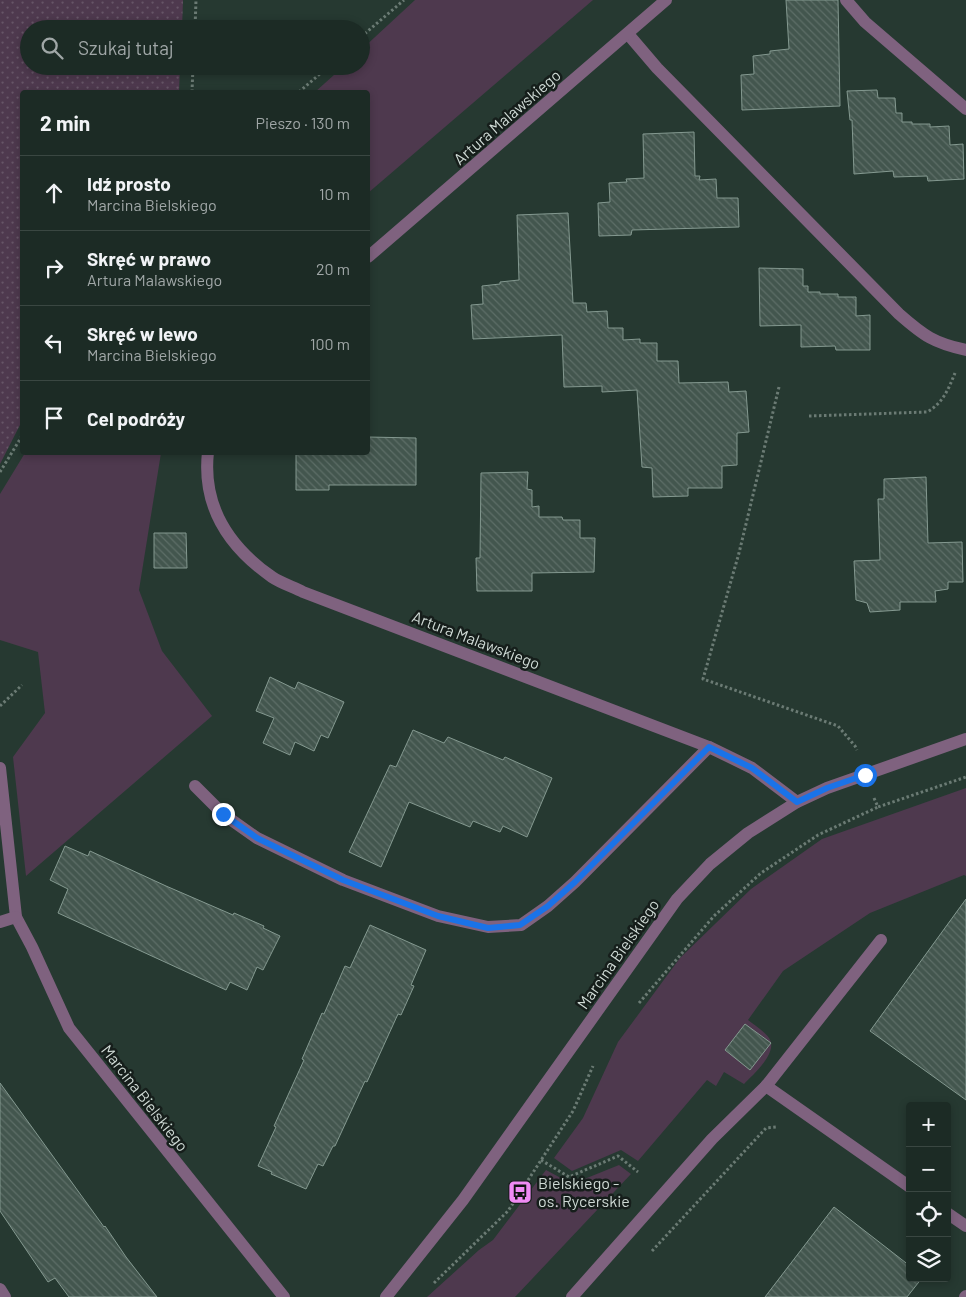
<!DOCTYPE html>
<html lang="pl">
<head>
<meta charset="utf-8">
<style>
	body { margin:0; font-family:Barlow,sans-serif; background:#25332d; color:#f1f3f6 }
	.controls { position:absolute; right:15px; bottom:15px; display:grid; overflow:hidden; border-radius:5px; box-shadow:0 2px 8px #0003 }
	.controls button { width:45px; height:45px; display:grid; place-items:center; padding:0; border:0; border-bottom:1px solid #3a4742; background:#1c2b25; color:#f1f3f6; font:25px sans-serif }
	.stop { position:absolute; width:15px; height:15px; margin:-11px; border:4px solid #1a73e8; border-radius:50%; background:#fff }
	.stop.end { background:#1a73e8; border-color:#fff; box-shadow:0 1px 5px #0008 }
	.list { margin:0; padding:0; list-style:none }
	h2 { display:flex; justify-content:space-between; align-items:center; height:65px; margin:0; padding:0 20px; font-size:21px }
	h2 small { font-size:16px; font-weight:400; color:#a0a7a7 }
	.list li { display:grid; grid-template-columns:32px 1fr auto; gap:15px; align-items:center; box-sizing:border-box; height:75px; padding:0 20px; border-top:1px solid #3a4742 }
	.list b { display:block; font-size:19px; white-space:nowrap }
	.list p { margin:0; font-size:16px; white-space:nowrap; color:#a0a7a7 }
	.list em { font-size:16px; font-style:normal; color:#a0a7a7 }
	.icon { flex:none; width:28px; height:28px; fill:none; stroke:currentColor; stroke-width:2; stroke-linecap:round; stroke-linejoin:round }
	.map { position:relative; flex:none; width:966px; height:1297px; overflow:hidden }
	.search { position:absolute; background:#1c2b25; box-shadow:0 2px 8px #0003; left:20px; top:20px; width:350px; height:55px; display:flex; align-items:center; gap:12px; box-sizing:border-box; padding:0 18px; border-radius:28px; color:#a0a7a7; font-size:19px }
	.panel { position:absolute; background:#1c2b25; box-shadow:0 2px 8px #0003; left:20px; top:90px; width:350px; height:365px; border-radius:5px }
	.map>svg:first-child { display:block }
	.grass { fill:#4e394e }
	.garden { fill:url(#garden-dots) }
	.building { fill:url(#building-back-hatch); stroke:#849990 }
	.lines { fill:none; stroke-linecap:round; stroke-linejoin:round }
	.path { stroke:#6b7b74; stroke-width:3; stroke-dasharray:2.5 2.5; stroke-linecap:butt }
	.minor { stroke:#7f627f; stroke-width:12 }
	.route { stroke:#1a73e8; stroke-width:6 }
	.labels { text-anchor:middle; stroke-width:5; stroke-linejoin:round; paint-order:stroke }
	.street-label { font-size:16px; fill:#cfdad5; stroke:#161e1b }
	.poi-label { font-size:16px; fill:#cfdad5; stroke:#161e1b; text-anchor:start }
</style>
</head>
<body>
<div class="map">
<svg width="966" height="1297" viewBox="0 0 966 1297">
	<defs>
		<pattern id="garden-dots" width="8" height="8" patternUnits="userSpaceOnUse" patternTransform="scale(1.25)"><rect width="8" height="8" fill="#4e394e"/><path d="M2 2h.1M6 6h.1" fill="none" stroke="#665567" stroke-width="1.8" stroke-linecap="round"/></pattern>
		<pattern id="building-back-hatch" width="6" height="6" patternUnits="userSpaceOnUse" patternTransform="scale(1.25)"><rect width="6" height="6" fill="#43564e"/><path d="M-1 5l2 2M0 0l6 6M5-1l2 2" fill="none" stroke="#5d6e67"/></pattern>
	</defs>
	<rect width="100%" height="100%" fill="#263931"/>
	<!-- grass -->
	<g class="grass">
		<path d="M415,0H593L368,193V92H315L344,66H361V50Z"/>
		<path d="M25,453H161L139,590L162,651L212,716L26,876L13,757L45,713L38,652L0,640V494Z"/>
		<path d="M966,788V876L964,875L870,913L783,971L748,1020C754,1025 764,1031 769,1038C779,1052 753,1075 744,1084L724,1072L716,1086L707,1080L638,1161L621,1150L572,1171L554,1158L583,1118L618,1042L680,958L751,889L822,839Z"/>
		<path d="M619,1165L631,1174L515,1297H427L479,1250L493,1240L546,1170L572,1184Z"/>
	</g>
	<!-- garden -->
	<path class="garden" d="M0,0H183L182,29H29V66H180L179,92H22V421L0,464Z"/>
	<!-- building -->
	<g class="building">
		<path d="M786,0H838L840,106L742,110L741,75L754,74L753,56L770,54V51L789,49Z"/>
		<path d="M877,90L878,98H895L896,113H902V122H912V124H930V127L949,126L950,145L963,144L964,179L928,181L927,176L894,177L893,171L854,174L852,120H850L847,91Z"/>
		<path d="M694,132L695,176H700L699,180L716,179L717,198H738L739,227L632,230L631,235L599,236L598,203L610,202L609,183L627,182L626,179L644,178L643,134Z"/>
		<path d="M568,213L573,303H586L587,312L607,311L608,328H623V340L640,339V343H657V361H678L679,383L728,382L729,392L746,391L749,432L737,433V465L722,466V488H688V496L653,497L652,468L642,467L637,390L602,392V386L564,387L562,335L473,339L471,305L483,304L482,286L500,284V282L519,280L517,215Z"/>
		<path d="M759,268L803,269V286H808V292H820V294H838V297H856V316L870,315V350H836L835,346L801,347V325L760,326Z"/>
		<path d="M368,437L416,438V485H329V490H296V452H368Z"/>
		<path d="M528,472L527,489L532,490V507L539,506V517H562L563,520H580V538H595L594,572L532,573V591H477L476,558H480L481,473Z"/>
		<path d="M926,477L928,543L962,542L963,582H948V589L935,591L936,602H900V610L870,612L867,603L856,600L854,561L880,560L878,499H884V479Z"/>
		<path d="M154,533H186L187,568H154Z"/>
		<path d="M270,677L295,689L298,682L344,702L328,738L321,735L314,751L295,742L290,755L263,743L274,718L256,711Z"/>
		<path d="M413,730L444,743L448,737L503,760L505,757L552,778L527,837L503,826L500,832L473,821L470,827L409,802L381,867L349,852L390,765L396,767Z"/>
		<path d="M65,846L88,856L90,851L166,886L233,915L234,913L264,926L263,928L280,936L263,970L257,967L247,990L230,982L226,990L58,913L68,889L50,880Z"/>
		<path d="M966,899V1100L870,1031Z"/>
		<path d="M370,925L426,950L411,985L414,986L401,1015L398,1014L367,1082L365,1081L335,1146H333L323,1166L318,1164L306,1189L271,1174L272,1172L258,1166L276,1127L274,1126L304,1060L302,1059L322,1013L324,1014L345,966L350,968Z"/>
		<path d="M745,1024L771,1043L750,1070L725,1050Z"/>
		<path d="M0,1083L104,1227L105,1226L126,1257L157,1297H69L55,1278L48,1282L0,1211Z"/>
		<path d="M834,1207L910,1266V1278H922L907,1297H765Z"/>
	</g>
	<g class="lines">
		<!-- path -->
		<g class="path">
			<path d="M195,29L196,0"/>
			<path d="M361,37L404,0"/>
			<path d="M192,92L193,66"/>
			<path d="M299,92L329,66"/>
			<path d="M779,387L739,553L703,679L838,726L855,746L857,750"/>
			<path d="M809,416L927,412C943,403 948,390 955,373"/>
			<path d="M0,472L22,436"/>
			<path d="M0,706L22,685"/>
			<path d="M874,798L878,807L966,777"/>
			<path d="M639,1003L714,916L761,873L818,835L878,807"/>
			<path d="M541,1160L569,1177L618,1156L638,1172"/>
			<path d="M652,1251L766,1128L777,1127"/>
			<path d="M434,1283L508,1211L573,1111L593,1066"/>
		</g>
		<!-- minor -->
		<g class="minor">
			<path d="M846,0L865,22L966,109"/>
			<path d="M628,34L657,68L899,314C924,336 934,343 966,350"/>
			<path d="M368,257L666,0"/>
			<path d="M208,452C202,506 229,547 272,577C281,583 293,587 303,592L709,747L752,768L797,802"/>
			<path d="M0,768L16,917L32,947L69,1028L284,1297"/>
			<path d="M195,786L223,814L257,838L343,880L438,916L488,927L521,925L548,906L575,882L709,747"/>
			<path d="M0,922L16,917"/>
			<path d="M766,1086L910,1187"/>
			<path d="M947,1213L966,1226"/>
			<path d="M0,1289L5,1297"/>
			<path d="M386,1297L463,1200L677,899L710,864L748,833L797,802L827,788L966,739"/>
			<path d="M572,1297L712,1139L766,1086L881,940"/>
			<path d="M965,1297L966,1296"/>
		</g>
	</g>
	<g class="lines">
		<!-- route -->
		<path class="route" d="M223,814L257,838L343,880L438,916L488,928L520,925L548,906L575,882L709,747L752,768L797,802L827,788L865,775"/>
	</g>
	<!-- icons -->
	<defs>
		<g id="bus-square" transform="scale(1.25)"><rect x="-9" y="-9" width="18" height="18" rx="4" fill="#f18af4" stroke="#161e1b"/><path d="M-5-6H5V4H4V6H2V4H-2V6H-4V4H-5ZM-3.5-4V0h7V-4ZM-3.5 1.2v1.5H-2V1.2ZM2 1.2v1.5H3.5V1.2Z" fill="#111"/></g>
	</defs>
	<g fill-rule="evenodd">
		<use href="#bus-square" x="520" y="1192"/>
	</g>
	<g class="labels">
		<!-- street labels -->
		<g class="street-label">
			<text transform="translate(507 117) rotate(-41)" y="6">Artura Malawskiego</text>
			<text transform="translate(476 640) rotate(21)" y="6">Artura Malawskiego</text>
			<text transform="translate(618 954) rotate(-55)" y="6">Marcina Bielskiego</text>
			<text transform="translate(145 1098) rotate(52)" y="6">Marcina Bielskiego</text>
		</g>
		<!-- poi labels -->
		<g class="poi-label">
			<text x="538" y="1189">Bielskiego -<tspan x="538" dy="18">os. Rycerskie</tspan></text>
		</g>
	</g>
</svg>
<div class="controls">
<button>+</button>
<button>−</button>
<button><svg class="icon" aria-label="locate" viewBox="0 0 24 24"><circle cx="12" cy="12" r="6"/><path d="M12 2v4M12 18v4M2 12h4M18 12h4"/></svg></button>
<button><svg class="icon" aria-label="layers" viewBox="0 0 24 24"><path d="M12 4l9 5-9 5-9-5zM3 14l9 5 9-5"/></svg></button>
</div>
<div class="stop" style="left:865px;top:775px"></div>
<div class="stop end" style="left:223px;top:814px"></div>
<div class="search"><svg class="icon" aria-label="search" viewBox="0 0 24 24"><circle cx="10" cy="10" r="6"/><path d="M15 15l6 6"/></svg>Szukaj tutaj</div>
<section class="panel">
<h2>2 min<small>Pieszo · 130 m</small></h2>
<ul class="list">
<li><svg class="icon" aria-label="ahead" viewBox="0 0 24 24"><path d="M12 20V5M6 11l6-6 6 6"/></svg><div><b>Idź prosto</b><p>Marcina Bielskiego</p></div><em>10 m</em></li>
<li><svg class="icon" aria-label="right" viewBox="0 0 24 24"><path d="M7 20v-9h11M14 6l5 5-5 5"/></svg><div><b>Skręć w prawo</b><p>Artura Malawskiego</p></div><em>20 m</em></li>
<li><svg class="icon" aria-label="left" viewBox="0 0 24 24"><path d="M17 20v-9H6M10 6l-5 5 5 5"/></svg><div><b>Skręć w lewo</b><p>Marcina Bielskiego</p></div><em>100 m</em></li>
<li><svg class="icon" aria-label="arrive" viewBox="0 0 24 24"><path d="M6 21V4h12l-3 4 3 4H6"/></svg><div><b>Cel podróży</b></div></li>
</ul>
</section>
</div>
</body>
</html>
